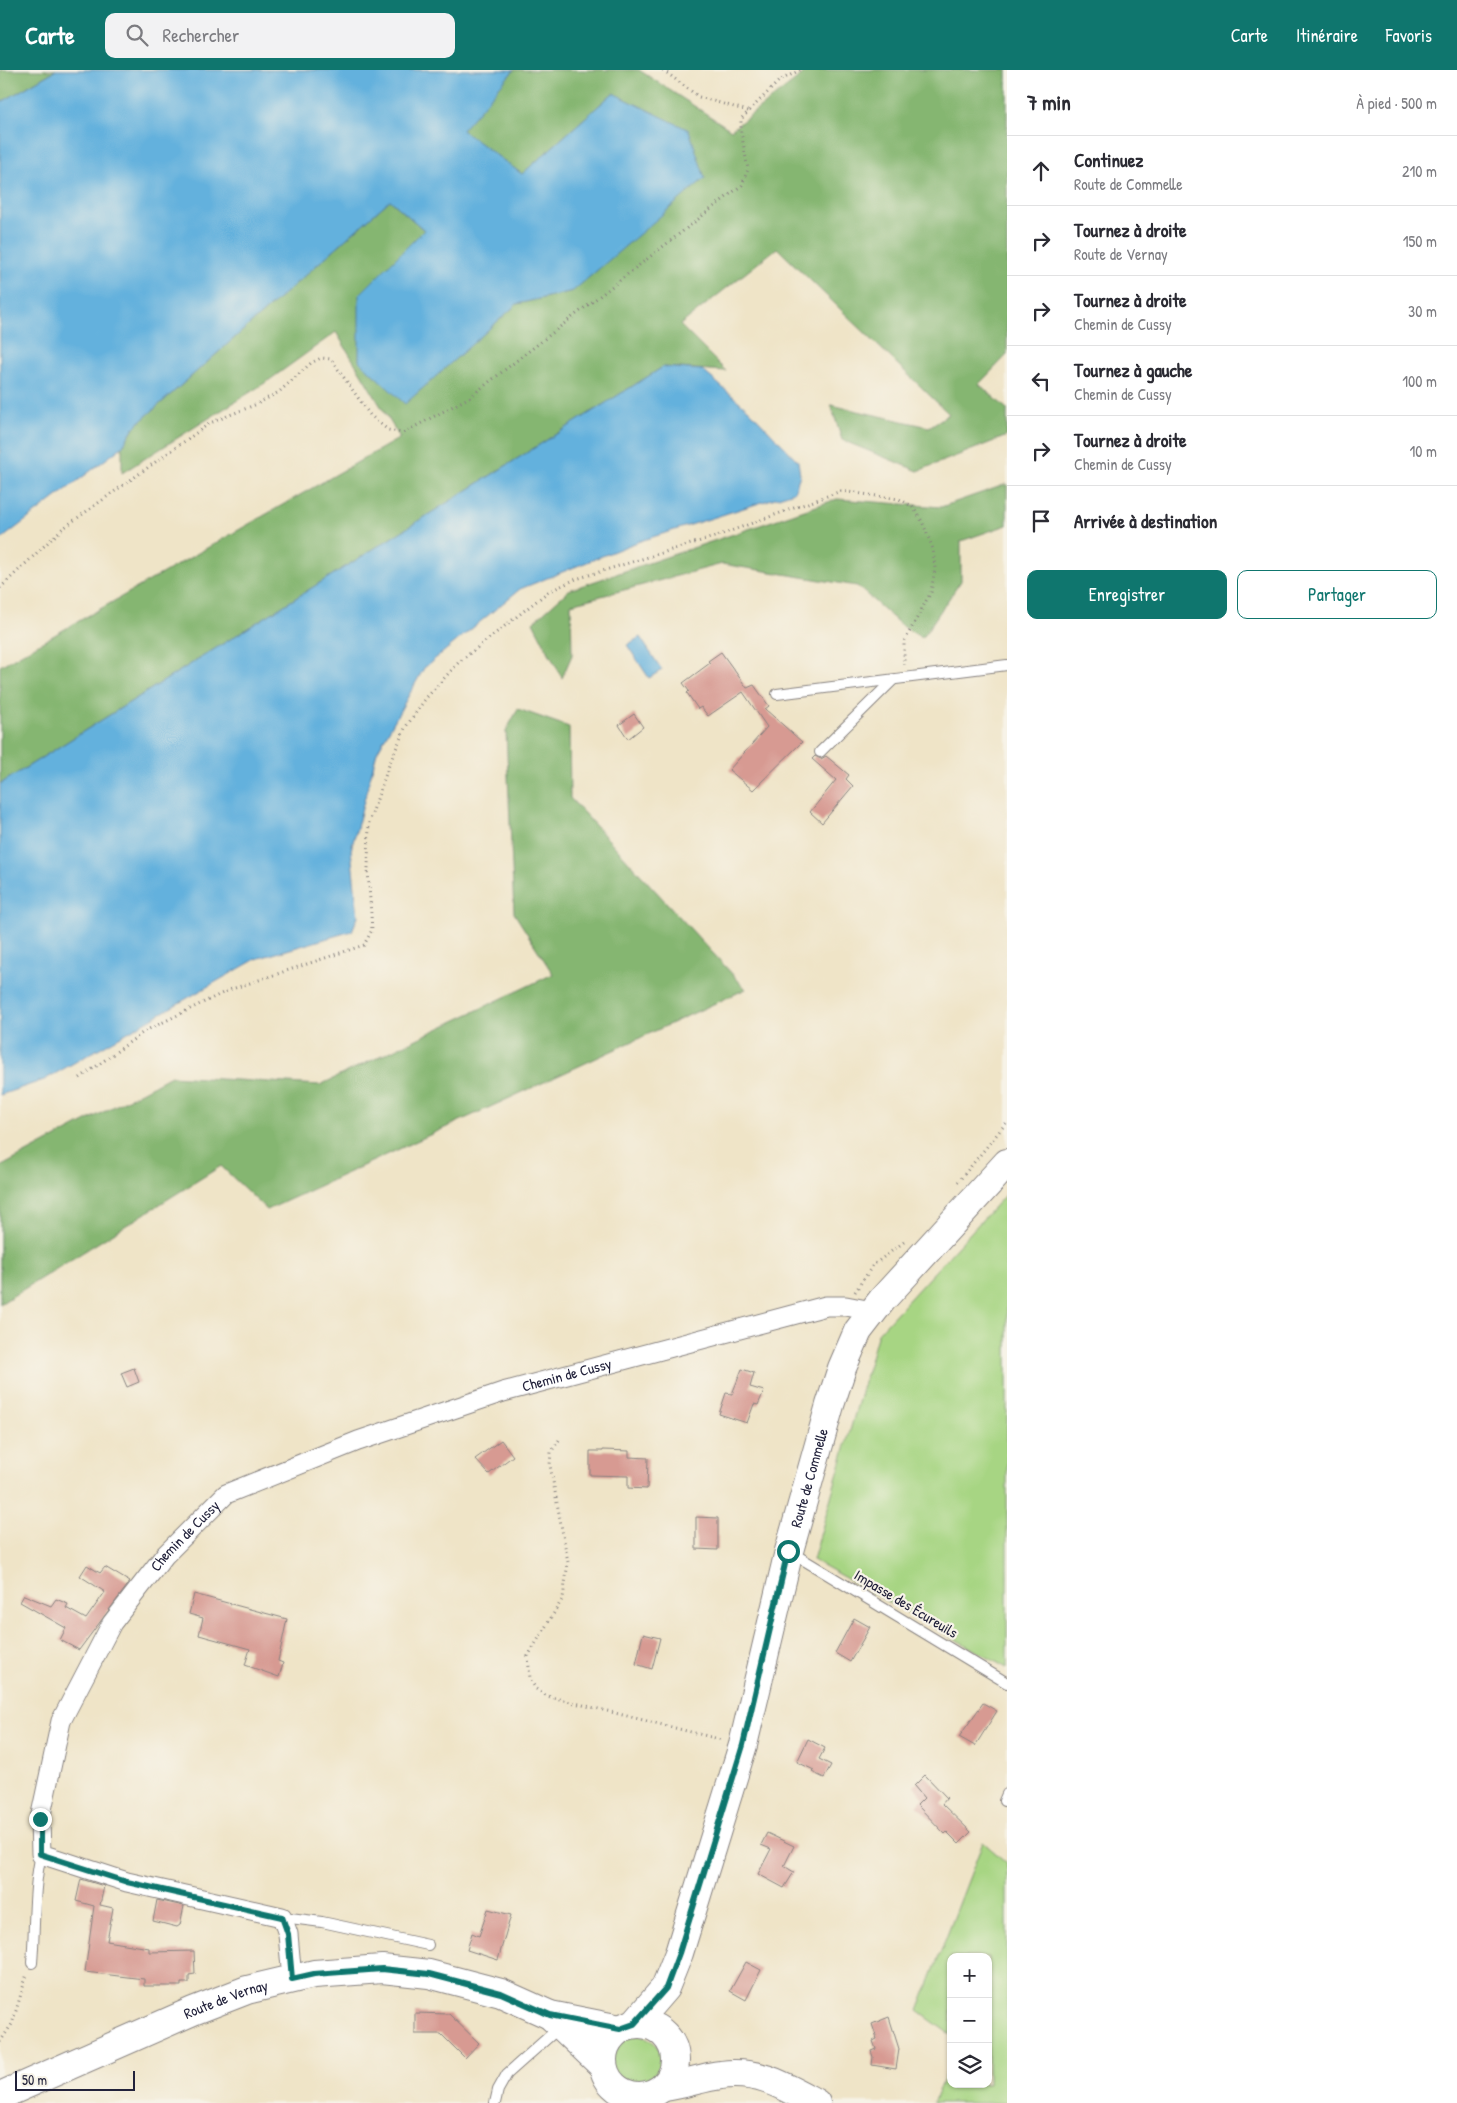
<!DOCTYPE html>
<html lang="fr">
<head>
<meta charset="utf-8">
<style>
	body { margin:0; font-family:"Patrick Hand",sans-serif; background:#f2f2f3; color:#2b2b33 }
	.controls { position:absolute; right:15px; bottom:15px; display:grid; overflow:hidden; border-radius:10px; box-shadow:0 1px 4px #0004 }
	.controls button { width:45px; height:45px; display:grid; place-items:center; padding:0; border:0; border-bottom:1px solid #e1e1e2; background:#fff; color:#2b2b33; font:25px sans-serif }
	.scale { position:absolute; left:15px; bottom:12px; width:120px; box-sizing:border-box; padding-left:5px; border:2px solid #22223b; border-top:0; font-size:14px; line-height:18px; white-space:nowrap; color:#22223b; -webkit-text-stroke:4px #f7f3e8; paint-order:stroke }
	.stop { position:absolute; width:15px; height:15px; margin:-11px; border:4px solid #0f766e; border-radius:50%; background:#fff }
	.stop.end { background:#0f766e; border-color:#fff; box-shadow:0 1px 5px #0008 }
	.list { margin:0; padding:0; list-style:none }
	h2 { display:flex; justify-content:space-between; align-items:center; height:65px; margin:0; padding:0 20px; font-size:21px }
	h2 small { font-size:16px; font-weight:400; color:#7c7c81 }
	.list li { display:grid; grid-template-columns:32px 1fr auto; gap:15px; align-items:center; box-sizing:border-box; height:70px; padding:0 20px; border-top:1px solid #e1e1e2 }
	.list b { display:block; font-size:19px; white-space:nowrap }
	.list p { margin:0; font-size:16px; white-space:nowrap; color:#7c7c81 }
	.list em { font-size:16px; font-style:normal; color:#7c7c81 }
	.actions { display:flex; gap:10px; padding:15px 20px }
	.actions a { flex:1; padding:11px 0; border:1px solid #0f766e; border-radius:10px; text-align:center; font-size:18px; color:#0f766e }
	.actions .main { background:#0f766e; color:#fff }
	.icon { flex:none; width:28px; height:28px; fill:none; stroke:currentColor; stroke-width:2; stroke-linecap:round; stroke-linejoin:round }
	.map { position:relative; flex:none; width:1007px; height:2033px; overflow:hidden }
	header { display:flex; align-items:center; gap:30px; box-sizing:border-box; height:70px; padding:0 25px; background:#0f766e; color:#fff }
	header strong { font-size:24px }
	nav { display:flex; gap:28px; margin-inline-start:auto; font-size:18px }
	.search { width:350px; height:45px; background:#f2f2f3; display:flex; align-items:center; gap:12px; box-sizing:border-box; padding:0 18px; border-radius:10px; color:#7c7c81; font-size:19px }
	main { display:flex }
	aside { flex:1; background:#fff }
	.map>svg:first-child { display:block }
	.green { fill:#a7d583; stroke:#647c5f }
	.forest { fill:#85b671; stroke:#546c56 }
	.water { fill:#64b1dd; stroke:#436a8c }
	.building { fill:#d79a92 }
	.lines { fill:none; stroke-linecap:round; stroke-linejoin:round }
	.lane-casing { stroke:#888381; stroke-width:12 }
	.street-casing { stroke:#888381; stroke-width:21 }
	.secondary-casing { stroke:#888381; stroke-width:30 }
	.path { stroke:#888381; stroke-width:3; stroke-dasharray:1 4; stroke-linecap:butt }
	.lane { stroke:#fff; stroke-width:10 }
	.street { stroke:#fff; stroke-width:19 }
	.secondary { stroke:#fff; stroke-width:28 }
	.route { stroke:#0f766e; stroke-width:6 }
	.labels { text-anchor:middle; stroke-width:4.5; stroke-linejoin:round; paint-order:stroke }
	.street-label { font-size:15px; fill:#22223b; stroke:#f7f3e8 }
</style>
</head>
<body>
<header>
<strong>Carte</strong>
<div class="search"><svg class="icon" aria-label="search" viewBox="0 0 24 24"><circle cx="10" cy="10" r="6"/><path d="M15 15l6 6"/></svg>Rechercher</div>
<nav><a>Carte</a><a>Itinéraire</a><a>Favoris</a></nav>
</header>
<main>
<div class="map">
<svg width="1007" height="2033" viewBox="0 0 1007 2033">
	<rect width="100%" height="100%" fill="#f7f3e8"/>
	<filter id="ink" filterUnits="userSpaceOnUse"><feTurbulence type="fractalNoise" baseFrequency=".02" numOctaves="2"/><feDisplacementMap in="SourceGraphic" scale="10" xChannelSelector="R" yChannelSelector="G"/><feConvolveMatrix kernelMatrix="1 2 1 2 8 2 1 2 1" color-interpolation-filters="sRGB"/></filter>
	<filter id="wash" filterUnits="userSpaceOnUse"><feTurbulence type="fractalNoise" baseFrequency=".0096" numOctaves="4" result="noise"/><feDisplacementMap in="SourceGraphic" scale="20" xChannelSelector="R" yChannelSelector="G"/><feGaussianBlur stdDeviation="1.12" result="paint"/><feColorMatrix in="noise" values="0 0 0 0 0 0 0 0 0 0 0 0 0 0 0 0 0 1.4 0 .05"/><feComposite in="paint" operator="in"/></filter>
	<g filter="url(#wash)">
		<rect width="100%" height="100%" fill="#efe4c7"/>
		<!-- green -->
		<g class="green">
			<path d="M1007,1123V1598L813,1490L878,1263Z"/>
			<path d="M983,1772L1007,1793V2033H933L951,1991V2014H988V1887H951V1965L918,1941Z"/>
			<circle cx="635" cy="1992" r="27"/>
		</g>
		<!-- forest -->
		<g class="forest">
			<path d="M0,0H56L0,33Z"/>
			<path d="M514,0H639L731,60L809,0H1007V285L979,314L1007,339V366L918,401L842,370L831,335L929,357L949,344L777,178L680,255L726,301L663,297L0,714V596L400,368L336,262L268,311L122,403V377L134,357L390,130L424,160L359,225L405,333L517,234L573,221L613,23L522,104L461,60Z"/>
			<path d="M1007,414V455L961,471V511L922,568L901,555L857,516L722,494L571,534L572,585L562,608L533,552L569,520L837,429L941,437Z"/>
			<path d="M518,639L569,657L570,728L746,919L267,1140L221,1096L0,1234V1097L171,1006L320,1015L553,904L514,843L506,661Z"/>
		</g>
		<!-- water -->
		<g class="water">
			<path d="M56,0H514L462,60L522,104L613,23L689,60L705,108L573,221L517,234L405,334L359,291V225L424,160L390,130L134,357L122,377L0,470V33Z"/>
			<path d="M663,297L702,300L749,340L798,391L800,405L794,422L637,472L520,519L424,598L377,682L351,780L358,846L352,861L256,889L44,1010L0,1025V714Z"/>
			<path d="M640,567L662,600L649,608L627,575Z"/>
		</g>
		<g id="blocks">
			<!-- building -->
			<g class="building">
				<path d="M721,582L747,618L754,615L769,636L765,639L802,672L753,720L729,700L767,657L743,622L708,646L701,637L698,639L687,623L689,621L683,613L710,593L708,591Z"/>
				<path d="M634,644L643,657L628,669L619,655Z"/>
				<path d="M815,686L821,689L826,686L849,705L846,709L853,716L822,753L810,742L836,710L812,689Z"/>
				<path d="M134,1298L139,1312L127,1317L121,1303Z"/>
				<path d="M742,1299L754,1303L750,1317L764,1321L758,1335L754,1334L747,1353L719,1344L726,1323L732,1324Z"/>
				<path d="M501,1370L513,1386L489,1404L475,1389Z"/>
				<path d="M603,1380L629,1381V1387L648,1388L647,1419L628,1418V1406L590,1405V1381H603Z"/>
				<path d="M696,1447L718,1448V1480L696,1479Z"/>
				<path d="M87,1495L100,1503L105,1497L130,1512L79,1580L60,1570L66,1558L20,1532L24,1525L51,1536L56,1529L68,1534L66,1538L86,1549L105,1522L80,1506Z"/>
				<path d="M194,1524L287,1549L278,1591L283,1593L279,1607L245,1595L250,1579L199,1565L203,1548L189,1544Z"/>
				<path d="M854,1548L870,1557L850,1592L835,1583Z"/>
				<path d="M643,1564L660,1568L652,1599L636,1594Z"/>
				<path d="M983,1633L997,1641L975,1676L959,1667Z"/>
				<path d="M808,1669L825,1678L819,1689L831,1695L824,1708L812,1702L814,1700L797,1692Z"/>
				<path d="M925,1705L947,1728L942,1734L971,1762L959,1774L947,1762L945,1764L917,1735L924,1728L914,1716Z"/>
				<path d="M767,1763L794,1776L784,1796L794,1802L784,1818L758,1804L771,1779L761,1775Z"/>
				<path d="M81,1809L104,1816L100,1835L113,1838L107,1871L149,1878V1882L194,1881L195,1904L189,1905V1913H181V1916H144V1909L85,1902L94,1836L76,1831Z"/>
				<path d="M157,1830L184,1836L180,1855L177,1857L153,1851Z"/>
				<path d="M488,1839L511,1845L498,1890L467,1880L472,1863L479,1866Z"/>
				<path d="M746,1892L761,1900L746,1930L730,1921Z"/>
				<path d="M415,1943L449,1944L479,1973L465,1988L441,1964H415Z"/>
				<path d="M889,1947L899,1979L896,1999L872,1995L873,1987L871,1981L876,1979L873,1971L877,1969L872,1954Z"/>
			</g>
		</g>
	</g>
	<g filter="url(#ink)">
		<use href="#blocks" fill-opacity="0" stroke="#888381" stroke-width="1"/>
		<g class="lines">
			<!-- lane casing -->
			<g class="lane-casing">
				<g id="lane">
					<path d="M777,624L1007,595"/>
					<path d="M820,682L893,610"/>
					<path d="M789,1481L1007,1613"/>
					<path d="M1004,1731L1007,1724"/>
					<path d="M282,1847L322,1852L428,1875"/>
					<path d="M32,1893C35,1857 33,1820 41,1784"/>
					<path d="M495,2033L498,2020L507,2004L561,1956"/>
				</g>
			</g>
			<!-- street casing -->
			<g class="street-casing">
				<g id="street">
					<path id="s1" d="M292,1909L288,1864L282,1847L127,1812L41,1784L40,1749L61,1651L112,1553L165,1485L226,1424L358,1371L503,1322L826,1236H846L872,1241"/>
				</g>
			</g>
			<!-- secondary casing -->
			<g class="secondary-casing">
				<g id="secondary">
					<path d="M550,1945L602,1995"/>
					<circle cx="639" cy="1990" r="36"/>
					<path id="s2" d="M634,1954L665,1918L679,1883L743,1675L789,1481L830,1335L842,1298L858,1261L882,1230L1007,1093"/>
					<path d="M664,2017C684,2015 702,2007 721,2005C759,2000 784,2016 816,2033"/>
					<path id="s3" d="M0,2026L193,1941L247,1920L314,1904L382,1899L429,1904L501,1923L550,1945L620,1959"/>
				</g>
			</g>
			<!-- path -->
			<g class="path">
				<path d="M663,0L699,27L748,41"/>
				<path d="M0,518L62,459L210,353L257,334L279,322L311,293L321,288L331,289L370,345L388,360L403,363L470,327L742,115L748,99L741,62V49L779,11L800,0"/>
				<path d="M80,1008L145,961L229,920L364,875L372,860L368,800L369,752L389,695L405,658L426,628L459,592L548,522L576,509L714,467L841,421L899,429L912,436L922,451L933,479L935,498L931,522L904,572V595"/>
				<path d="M958,1112L1007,1052"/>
				<path d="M855,1222L873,1195L904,1172"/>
				<path d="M559,1370L551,1382L550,1395L568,1492L563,1528L528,1586L530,1609L536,1619L547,1626L723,1670"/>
				<path d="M0,1972L12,1954L27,1904"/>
			</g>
			<!-- lane -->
			<use href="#lane" class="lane"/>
			<!-- street -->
			<use href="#street" class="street"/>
			<!-- secondary -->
			<use href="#secondary" class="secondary"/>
		</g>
	</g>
	<g class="lines" filter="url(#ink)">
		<!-- route -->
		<path class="route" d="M40,1749V1784L127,1812L282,1847L288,1864L292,1909L314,1904L382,1899L429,1904L501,1923L550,1945L620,1959L634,1954L666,1918L679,1883L743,1675L788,1481"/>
	</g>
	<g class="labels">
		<!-- street labels -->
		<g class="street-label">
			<text dy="5" stroke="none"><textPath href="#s1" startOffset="1092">Chemin de Cussy</textPath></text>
			<text dy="5" stroke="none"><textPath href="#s2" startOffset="578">Route de Commelle</textPath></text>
			<text dy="5" stroke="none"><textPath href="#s1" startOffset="672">Chemin de Cussy</textPath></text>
			<text transform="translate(906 1534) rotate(31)" y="5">Impasse des Écureuils</text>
			<text dy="5" stroke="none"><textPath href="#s3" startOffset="246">Route de Vernay</textPath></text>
		</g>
	</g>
</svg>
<div class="controls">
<button>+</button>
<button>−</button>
<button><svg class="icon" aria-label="layers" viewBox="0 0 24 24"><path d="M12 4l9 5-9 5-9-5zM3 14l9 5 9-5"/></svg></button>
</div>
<div class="scale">50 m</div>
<div class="stop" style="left:788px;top:1481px"></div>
<div class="stop end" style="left:40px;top:1749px"></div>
</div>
<aside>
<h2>7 min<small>À pied · 500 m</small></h2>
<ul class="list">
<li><svg class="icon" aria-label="ahead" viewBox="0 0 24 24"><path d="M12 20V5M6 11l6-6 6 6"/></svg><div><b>Continuez</b><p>Route de Commelle</p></div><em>210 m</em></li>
<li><svg class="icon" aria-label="right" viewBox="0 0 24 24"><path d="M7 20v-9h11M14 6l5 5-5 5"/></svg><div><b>Tournez à droite</b><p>Route de Vernay</p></div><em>150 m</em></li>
<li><svg class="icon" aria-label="right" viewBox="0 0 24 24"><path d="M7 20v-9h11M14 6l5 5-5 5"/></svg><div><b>Tournez à droite</b><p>Chemin de Cussy</p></div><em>30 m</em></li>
<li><svg class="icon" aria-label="left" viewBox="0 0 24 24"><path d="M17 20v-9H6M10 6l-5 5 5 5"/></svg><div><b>Tournez à gauche</b><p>Chemin de Cussy</p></div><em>100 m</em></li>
<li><svg class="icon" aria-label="right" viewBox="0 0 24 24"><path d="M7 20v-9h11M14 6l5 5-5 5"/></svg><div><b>Tournez à droite</b><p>Chemin de Cussy</p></div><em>10 m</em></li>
<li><svg class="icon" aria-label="arrive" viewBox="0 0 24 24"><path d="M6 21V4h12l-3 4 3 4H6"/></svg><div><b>Arrivée à destination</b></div></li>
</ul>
<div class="actions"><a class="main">Enregistrer</a><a>Partager</a></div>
</aside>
</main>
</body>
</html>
